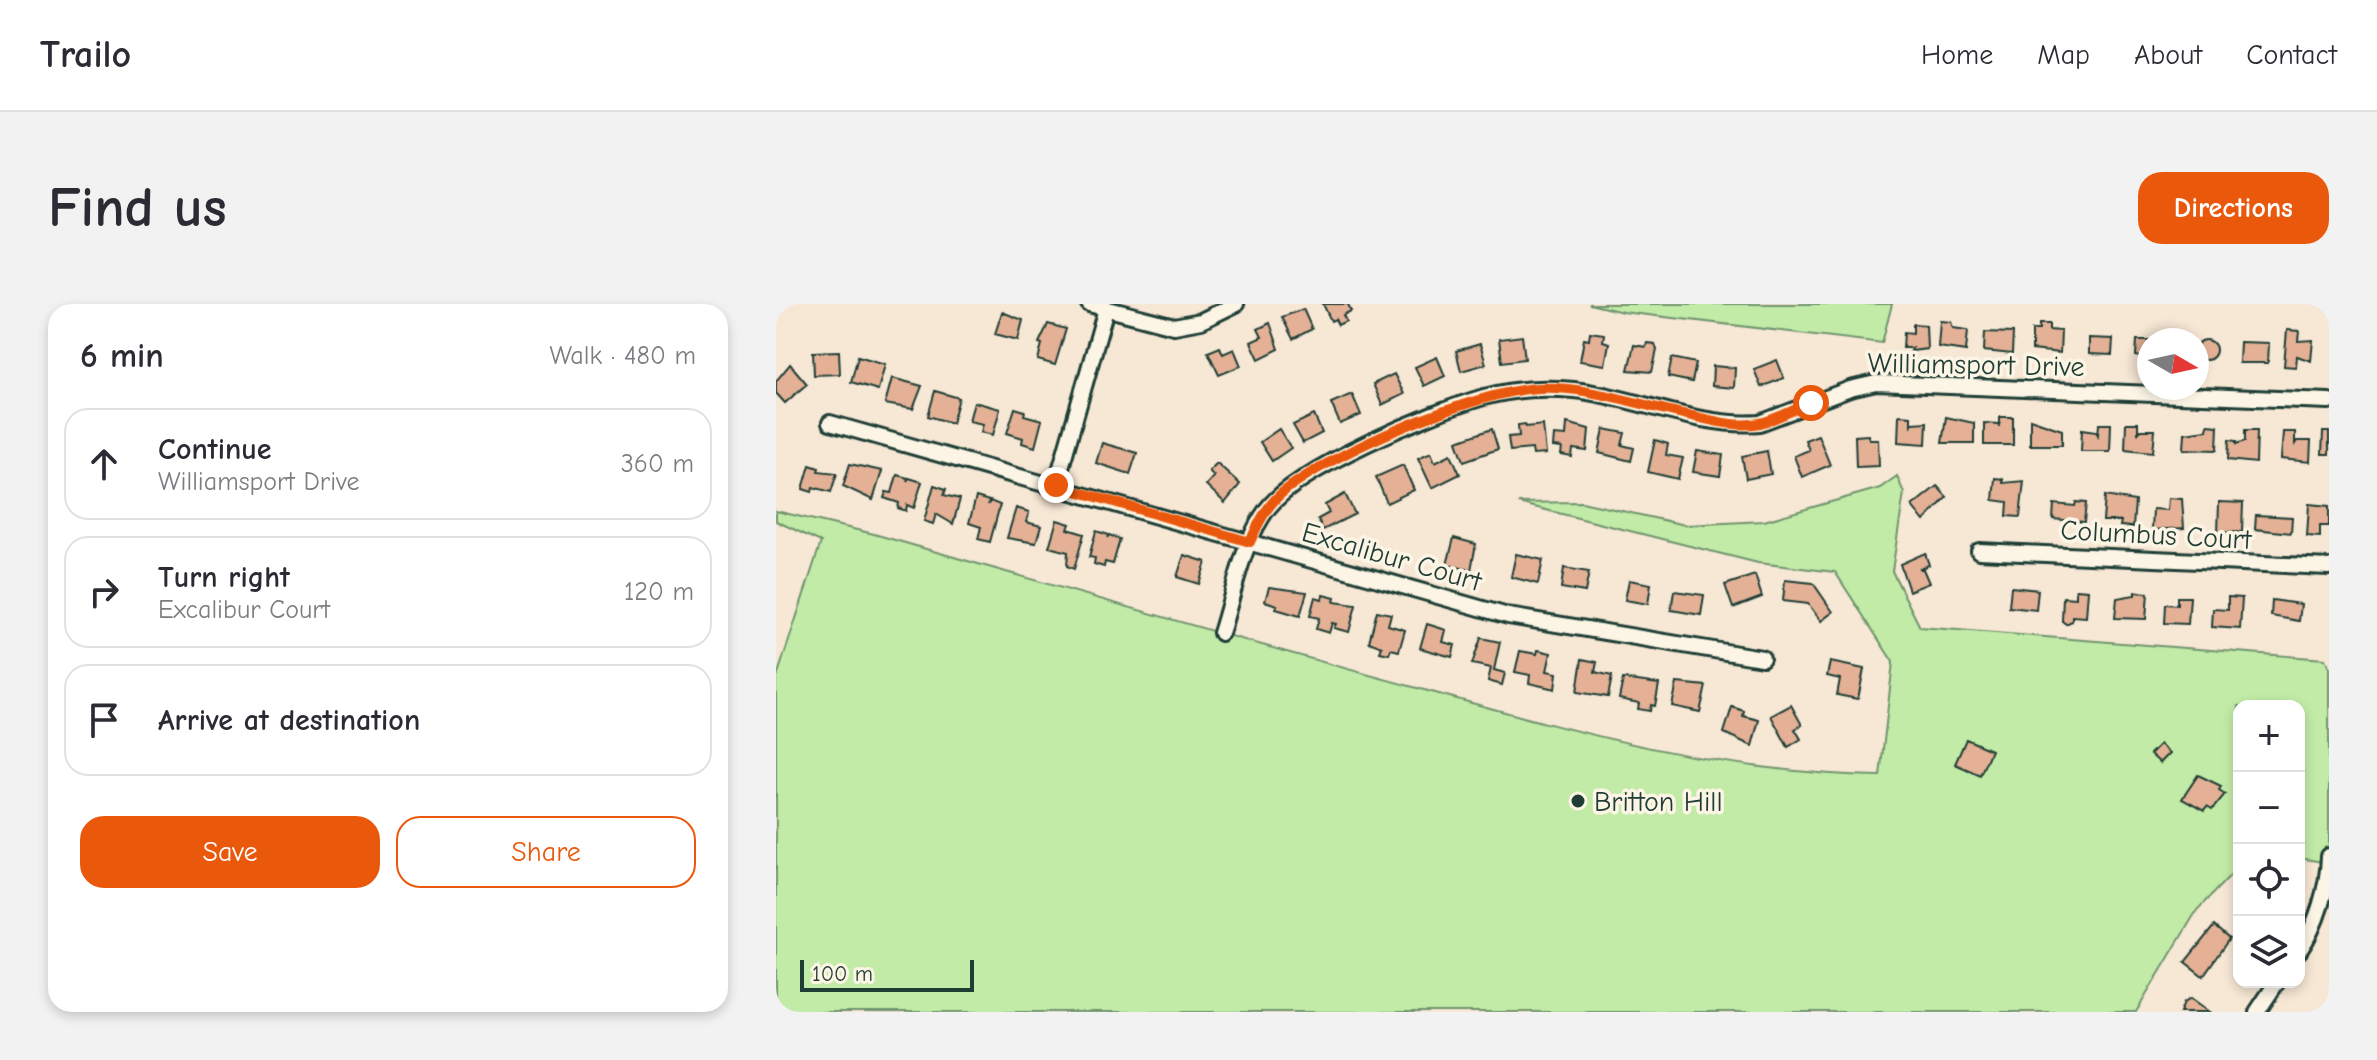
<!DOCTYPE html>
<html lang="en">
<head>
<meta charset="utf-8">
<style>
	body { margin:0; font-family:"Comic Neue",sans-serif; background:#f2f2f3; color:#2b2b33 }
	.controls { position:absolute; right:24px; bottom:24px; display:grid; overflow:hidden; border-radius:16px; box-shadow:0 4px 12px #0003 }
	.controls button { width:72px; height:72px; display:grid; place-items:center; padding:0; border:0; border-bottom:2px solid #e1e1e2; background:#fff; color:#2b2b33; font:40px sans-serif }
	.compass { position:absolute; left:1361px; top:24px; width:72px; height:72px; border-radius:50%; background:#fff; box-shadow:0 4px 12px #0003; rotate:99deg }
	.scale { position:absolute; left:24px; bottom:20px; width:174px; box-sizing:border-box; padding-left:8px; border:4px solid #1f3d34; border-top:0; font-size:22px; line-height:28px; white-space:nowrap; color:#1f3d34; -webkit-text-stroke:6px #fcf5e5; paint-order:stroke }
	.stop { position:absolute; width:24px; height:24px; margin:-18px; border:6px solid #ea580c; border-radius:50%; background:#fff }
	.stop.end { background:#ea580c; border-color:#fff; box-shadow:0 2px 8px #0008 }
	.list { margin:0; padding:0; list-style:none }
	h2 { display:flex; justify-content:space-between; align-items:center; height:104px; margin:0; padding:0 32px; font-size:34px }
	h2 small { font-size:26px; font-weight:400; color:#7c7c81 }
	.list li { display:grid; grid-template-columns:52px 1fr auto; gap:24px; align-items:center; box-sizing:border-box; height:112px; margin:0 16px 16px; padding:0 16px; border:2px solid #e1e1e2; border-radius:24px }
	.list b { display:block; font-size:30px; white-space:nowrap }
	.list p { margin:0; font-size:26px; white-space:nowrap; color:#7c7c81 }
	.list em { font-size:26px; font-style:normal; color:#7c7c81 }
	.actions { display:flex; gap:16px; padding:24px 32px }
	.actions a { flex:1; padding:18px 0; border:2px solid #ea580c; border-radius:24px; text-align:center; font-size:28px; color:#ea580c }
	.actions .main { background:#ea580c; color:#fff }
	.icon { flex:none; width:44px; height:44px; fill:none; stroke:currentColor; stroke-width:2; stroke-linecap:round; stroke-linejoin:round }
	.map { position:relative; flex:none; width:1553px; height:708px; overflow:hidden; border-radius:24px }
	header { display:flex; align-items:center; gap:48px; box-sizing:border-box; height:112px; padding:0 40px; background:#fff; border-bottom:2px solid #e1e1e2 }
	header strong { font-size:38px }
	nav { display:flex; gap:44px; margin-inline-start:auto; font-size:28px }
	.intro { display:flex; align-items:center; justify-content:space-between; box-sizing:border-box; height:192px; padding:0 48px }
	h1 { margin:0; font-size:56px }
	.button { padding:20px 36px; border-radius:24px; background:#ea580c; color:#fff; font-size:28px; font-weight:700 }
	main { display:flex; gap:48px; padding:0 48px }
	aside { flex:1; background:#fff; border-radius:24px; box-shadow:0 4px 12px #0003 }
	.map>svg:first-child { display:block }
	.green { fill:#c2eba7; stroke:#70946e; stroke-width:2 }
	.building { fill:#e4b196; stroke:#1f3d34; stroke-width:2 }
	.lines { fill:none; stroke-linecap:round; stroke-linejoin:round }
	.minor-casing { stroke:#1f3d34; stroke-width:20 }
	.minor { stroke:#fcf5e5; stroke-width:14 }
	.route { stroke:#ea580c; stroke-width:10 }
	.poi-dot { fill:#1f3d34; stroke:#fcf5e5; stroke-width:3 }
	.labels { text-anchor:middle; stroke-width:7; stroke-linejoin:round; paint-order:stroke }
	.street-label { font-size:28px; fill:#1f3d34; stroke:#fcf5e5 }
	.poi-label { font-size:28px; fill:#1f3d34; stroke:#fcf5e5; text-anchor:start }
</style>
</head>
<body>
<header>
<strong>Trailo</strong>
<nav><a>Home</a><a>Map</a><a>About</a><a>Contact</a></nav>
</header>
<div class="intro"><h1>Find us</h1><a class="button">Directions</a></div>
<main>
<aside>
<h2>6 min<small>Walk · 480 m</small></h2>
<ul class="list">
<li><svg class="icon" aria-label="ahead" viewBox="0 0 24 24"><path d="M12 20V5M6 11l6-6 6 6"/></svg><div><b>Continue</b><p>Williamsport Drive</p></div><em>360 m</em></li>
<li><svg class="icon" aria-label="right" viewBox="0 0 24 24"><path d="M7 20v-9h11M14 6l5 5-5 5"/></svg><div><b>Turn right</b><p>Excalibur Court</p></div><em>120 m</em></li>
<li><svg class="icon" aria-label="arrive" viewBox="0 0 24 24"><path d="M6 21V4h12l-3 4 3 4H6"/></svg><div><b>Arrive at destination</b></div></li>
</ul>
<div class="actions"><a class="main">Save</a><a>Share</a></div>
</aside>
<div class="map">
<svg width="1553" height="708" viewBox="0 0 1553 708">
	<rect width="100%" height="100%" fill="#f7e7d5"/>
	<filter id="ink" filterUnits="userSpaceOnUse"><feTurbulence type="fractalNoise" baseFrequency=".0125" numOctaves="2"/><feDisplacementMap in="SourceGraphic" scale="16" xChannelSelector="R" yChannelSelector="G"/><feConvolveMatrix kernelMatrix="1 2 1 2 8 2 1 2 1" color-interpolation-filters="sRGB"/></filter>
	<g filter="url(#ink)">
		<!-- green -->
		<g class="green">
			<path d="M813,0H1116L1106,39L847,8Z"/>
			<path d="M1121,172L1128,189L1116,267L1144,323L1549,355L1553,364V559L1523,554V402H1463V562L1421,606L1360,708H0V376L45,238L0,217V207L98,230C279,282 460,335 641,384C793,426 946,470 1104,472L1117,358L1059,268L982,259L742,199L806,198L909,221L988,217L1104,184Z"/>
		</g>
		<!-- building -->
		<g class="building">
			<path d="M547,0H572L575,7L567,11L570,17L562,21L559,15L555,17Z"/>
			<path d="M527,5L536,25L517,35L506,13Z"/>
			<path d="M226,8L247,16L242,36L219,30Z"/>
			<path d="M1164,17L1175,18L1177,24L1192,26L1190,47L1162,43Z"/>
			<path d="M494,19L503,45L483,55L475,38L486,33L482,25Z"/>
			<path d="M272,20L290,25L279,61L262,56L266,40L263,39Z"/>
			<path d="M1137,20L1150,21L1151,45L1135,47L1136,44H1127L1128,28L1137,29Z"/>
			<path d="M1263,20H1273V26L1285,27L1284,49L1256,46V26H1263Z"/>
			<path d="M1511,26L1523,27L1522,37L1537,36L1535,57L1521,52L1520,63L1508,62Z"/>
			<path d="M814,28L828,30L827,37L833,39L829,61L804,57L808,35L813,36Z"/>
			<path d="M1209,28L1237,29L1236,50L1208,47Z"/>
			<path d="M746,32L749,55L726,58L723,35Z"/>
			<path d="M1313,34L1337,35L1336,51L1313,50Z"/>
			<circle cx="1430" cy="46" r="10"/>
			<path d="M1361,36H1373V55L1360,52Z"/>
			<path d="M1464,38L1493,39L1492,59H1463Z"/>
			<path d="M871,39L879,40L881,46L876,68L852,66L858,41L870,43Z"/>
			<path d="M704,40L710,60L685,67L680,47Z"/>
			<path d="M444,43L447,50L458,45L465,62L443,71L432,48Z"/>
			<path d="M63,47L64,70L38,71L37,48Z"/>
			<path d="M82,52L109,60L102,86L75,78Z"/>
			<path d="M661,53L669,72L648,82L639,63Z"/>
			<path d="M896,54L920,59L916,78L892,73Z"/>
			<path d="M1001,56L1008,74L985,83L978,65Z"/>
			<path d="M14,60L31,80L9,99L0,89V77Z"/>
			<path d="M937,62L959,64L958,84L936,82Z"/>
			<path d="M618,70L628,90L606,101L597,80Z"/>
			<path d="M116,74L146,82L137,105L109,100Z"/>
			<path d="M159,87L183,94L176,119L152,112Z"/>
			<path d="M576,90L585,111L564,120L555,99Z"/>
			<path d="M198,98L224,105L217,131L205,128L207,120L193,117Z"/>
			<path d="M239,104L249,107L248,111L266,116L259,143L246,139L247,134L231,129Z"/>
			<path d="M538,111L546,129L527,139L517,121Z"/>
			<path d="M1123,111L1135,112V123L1136,119L1151,118L1150,140L1122,138Z"/>
			<path d="M1170,113L1198,119V139H1166Z"/>
			<path d="M1224,113H1237V141H1208V119L1223,120L1224,123Z"/>
			<path d="M1254,115L1286,126V141H1254Z"/>
			<path d="M791,119L813,125L811,147L797,145L796,153L785,151L786,144L777,143L778,131L790,132Z"/>
			<path d="M1350,119H1362V130L1364,126H1379L1377,148L1349,145Z"/>
			<path d="M749,120L750,123L767,121L770,150L757,151L756,145L734,147L732,133L743,132L742,121Z"/>
			<path d="M1323,120H1335L1334,147H1305L1306,125L1320,127L1322,131Z"/>
			<path d="M1432,121L1442,122L1441,146L1408,145L1409,129L1431,126Z"/>
			<path d="M503,125L515,144L496,157L484,138Z"/>
			<path d="M716,125L722,145L688,157L681,137Z"/>
			<path d="M828,125L849,129L846,141L858,144L855,157L823,149Z"/>
			<path d="M1469,126H1481L1480,159L1452,156L1453,136L1460,137V140L1469,137Z"/>
			<path d="M1507,128H1519V140L1521,137H1535L1534,158L1505,155Z"/>
			<path d="M1547,128H1553V150H1546Z"/>
			<path d="M1042,131L1054,161L1026,173L1018,152L1033,146L1029,136Z"/>
			<path d="M1092,131L1093,135H1102L1103,162L1080,163L1079,132Z"/>
			<path d="M879,136L892,140L890,151L907,154L902,175L872,168Z"/>
			<path d="M326,139L361,149L354,170L320,159Z"/>
			<path d="M921,147L947,151L944,172L917,168Z"/>
			<path d="M991,147L995,170L970,175L966,152Z"/>
			<path d="M655,148L659,158L675,150L684,170L656,184L642,154Z"/>
			<path d="M441,159L464,180L449,199L430,181L438,172L433,167Z"/>
			<path d="M74,160L106,167L97,196L67,182Z"/>
			<path d="M34,161L43,164L42,167L61,169L55,188L37,183L36,188L27,185Z"/>
			<path d="M627,161L638,186L611,199L600,173Z"/>
			<path d="M121,171L132,174L131,177L133,174L146,178L138,204L131,201L130,207L122,204L123,199L108,194L110,188L116,189Z"/>
			<path d="M1219,174L1227,175V179L1248,177L1244,213L1231,212L1232,198L1217,196Z"/>
			<path d="M158,181L170,185L168,191L184,195L177,220L160,210L157,220L148,217Z"/>
			<path d="M1161,182L1171,193L1148,217L1136,202Z"/>
			<path d="M569,190L579,210L547,226L542,215L553,209L549,201Z"/>
			<path d="M1329,192L1359,197L1357,223L1344,222L1345,217H1327Z"/>
			<path d="M200,193L213,197L212,201L214,197L224,201L214,238L202,235L205,223L193,219Z"/>
			<path d="M1393,194L1406,195L1408,224L1376,226L1377,205L1392,206Z"/>
			<path d="M1300,198L1310,199L1308,218L1277,215L1278,200L1299,202Z"/>
			<path d="M1443,198L1467,199L1466,228L1442,229Z"/>
			<path d="M1533,200L1553,202V222H1544V233L1531,232Z"/>
			<path d="M240,204L253,208L250,218L265,222L260,239L231,234Z"/>
			<path d="M1480,211L1516,213L1515,229L1479,225Z"/>
			<path d="M281,216L294,220L292,225L308,230L298,265L291,262L292,248L273,243Z"/>
			<path d="M320,227L333,231L331,234L333,231L344,235L337,260L329,258L328,263L318,260L319,254L313,253Z"/>
			<path d="M678,234L700,240L695,266L671,261Z"/>
			<path d="M1149,249L1153,261L1143,265H1147L1153,279L1133,287L1124,260Z"/>
			<path d="M740,250L767,256L762,280L735,273Z"/>
			<path d="M408,251L430,258L423,280L401,273Z"/>
			<path d="M788,264L813,268L809,288L785,284Z"/>
			<path d="M979,271L986,293L957,304L949,281Z"/>
			<path d="M853,276L875,280L872,300L849,296Z"/>
			<path d="M1009,276L1037,279L1057,308L1045,317L1032,300L1007,297Z"/>
			<path d="M493,283L531,288L524,312L500,305L501,301L489,297Z"/>
			<path d="M1235,283L1262,286L1260,306L1233,303Z"/>
			<path d="M1300,285L1312,286L1310,313L1296,312V317L1290,320L1286,317L1287,293L1300,294Z"/>
			<path d="M898,287L928,291L925,311L895,306Z"/>
			<path d="M1359,288L1372,289L1370,315L1339,314L1341,294L1359,291Z"/>
			<path d="M547,291L559,294L558,298L580,301L573,328L558,324L560,320L556,319L553,329L540,325L543,314L534,312L539,293L546,295Z"/>
			<path d="M1401,293H1414L1412,320L1388,319L1389,300L1401,301Z"/>
			<path d="M1452,293L1466,294L1464,325L1436,323L1437,305L1452,306Z"/>
			<path d="M1496,296L1525,300L1523,317L1495,312Z"/>
			<path d="M601,307L615,310L612,321L629,326L623,347L615,345L613,350L604,348L606,343L593,338Z"/>
			<path d="M651,320L670,326L667,338L679,341L676,353L644,344Z"/>
			<path d="M705,334L724,338L718,366L729,369L726,381L712,377L715,364L696,360Z"/>
			<path d="M762,346L775,349L771,367L781,369L779,385L753,379L754,371L739,368L744,347L761,350Z"/>
			<path d="M806,355L821,358L819,368L836,372L832,393L801,388Z"/>
			<path d="M1054,358L1088,365L1082,395L1061,391L1064,375L1051,372Z"/>
			<path d="M847,375L883,380L879,402L875,401L874,407L862,405L863,399L843,395Z"/>
			<path d="M901,379L930,382L924,408L896,402Z"/>
			<path d="M1015,401L1026,421L1019,425L1025,435L1012,443L995,412Z"/>
			<path d="M956,403L968,407L967,412L983,416L976,442L948,429Z"/>
			<path d="M1190,435L1215,446L1204,471L1179,460Z"/>
			<path d="M1384,440L1394,449L1384,459L1374,450Z"/>
			<path d="M1422,471L1445,482L1443,486L1449,490L1436,506L1431,503L1428,507L1406,495Z"/>
			<path d="M1438,622L1453,635L1427,672L1409,658Z"/>
			<path d="M1415,694L1434,708H1404L1408,698Z"/>
		</g>
		<g class="lines">
			<!-- minor casing -->
			<g class="minor-casing">
				<g id="minor">
					<path d="M313,0L398,22L425,17L460,0"/>
					<path d="M54,119L732,312L986,354"/>
					<path d="M280,181L330,5"/>
					<path d="M1203,247L1553,263"/>
					<path d="M445,329C458,289 466,238 492,204C524,163 656,108 708,93C737,85 768,83 798,86C861,93 921,124 984,119L1074,85L1100,79L1553,97"/>
					<path d="M1523,647C1541,621 1552,584 1553,552"/>
					<path d="M1481,708L1501,678"/>
				</g>
			</g>
			<!-- minor -->
			<use href="#minor" class="minor"/>
		</g>
	</g>
	<g class="lines" filter="url(#ink)">
		<!-- route -->
		<path class="route" d="M280,181L474,238C482,220 491,201 507,188C556,148 700,87 763,84C812,82 864,101 912,111C935,116 961,124 984,119C1001,115 1018,105 1035,99"/>
	</g>
	<!-- markers -->
	<circle class="poi-dot" cx="802" cy="497" r="8"/>
	<g class="labels">
		<!-- street labels -->
		<g class="street-label">
			<text transform="translate(1200 60) rotate(1)" y="10">Williamsport Drive</text>
			<text transform="translate(1380 230) rotate(3)" y="10">Columbus Court</text>
			<text transform="translate(616 252) rotate(16)" y="10">Excalibur Court</text>
		</g>
		<!-- poi labels -->
		<g class="poi-label">
			<text x="818" y="507">Britton Hill</text>
		</g>
	</g>
</svg>
<div class="controls">
<button>+</button>
<button>−</button>
<button><svg class="icon" aria-label="locate" viewBox="0 0 24 24"><circle cx="12" cy="12" r="6"/><path d="M12 2v4M12 18v4M2 12h4M18 12h4"/></svg></button>
<button><svg class="icon" aria-label="layers" viewBox="0 0 24 24"><path d="M12 4l9 5-9 5-9-5zM3 14l9 5 9-5"/></svg></button>
</div>
<svg class="compass" viewBox="-18 -18 36 36"><path d="M0-13l5 13h-10z" fill="#e53935"/><path d="M0 13l5-13h-10z" fill="#7c7c81"/></svg>
<div class="scale">100 m</div>
<div class="stop" style="left:1035px;top:99px"></div>
<div class="stop end" style="left:280px;top:181px"></div>
</div>
</main>
</body>
</html>
